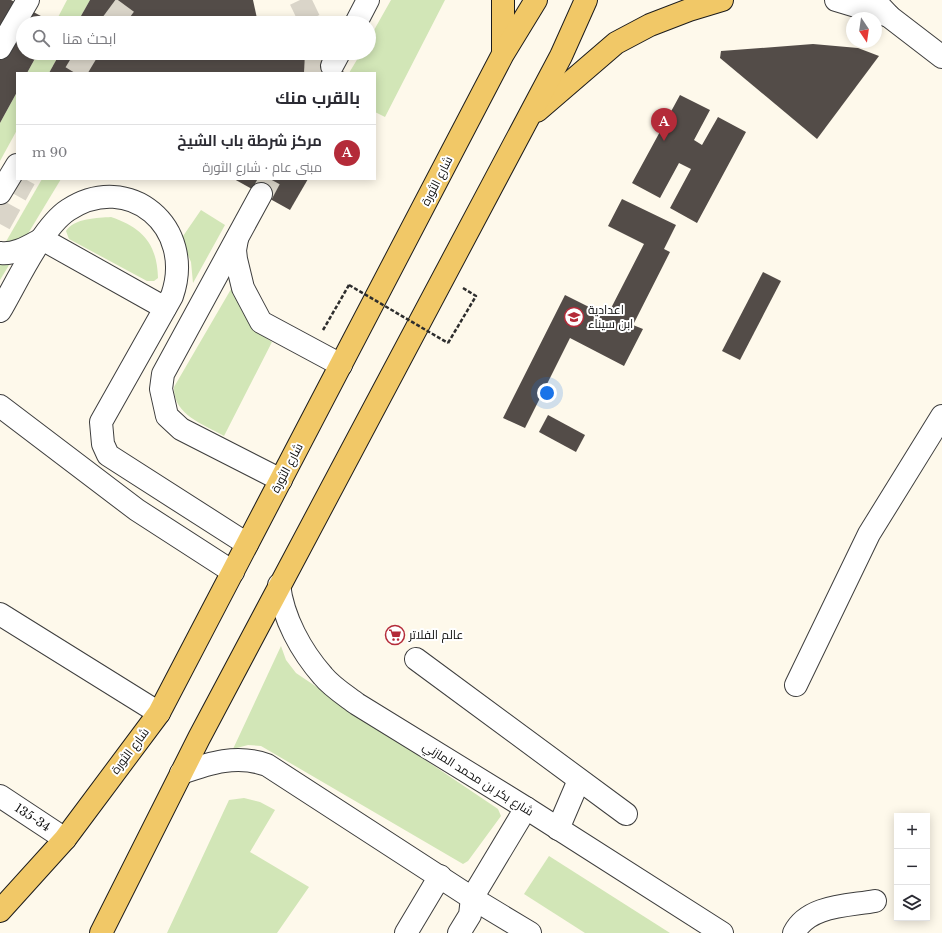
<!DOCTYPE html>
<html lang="ar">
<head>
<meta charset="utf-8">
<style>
	body { margin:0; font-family:"Libre Baskerville",Cairo,serif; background:#f7f7f7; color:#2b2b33; direction:rtl }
	.controls { position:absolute; right:12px; bottom:12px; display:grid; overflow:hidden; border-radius:0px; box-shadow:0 2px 10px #0003 }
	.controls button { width:36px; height:36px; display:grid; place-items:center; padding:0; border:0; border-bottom:1px solid #e1e1e2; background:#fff; color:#2b2b33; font:20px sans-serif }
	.compass { position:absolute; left:846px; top:12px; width:36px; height:36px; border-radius:50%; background:#fff; box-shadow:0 2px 10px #0003; rotate:167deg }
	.you { position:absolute; left:547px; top:393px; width:14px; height:14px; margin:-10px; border:3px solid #fff; border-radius:50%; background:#1a73e8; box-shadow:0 0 0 6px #1a73e833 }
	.badge { display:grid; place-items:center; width:26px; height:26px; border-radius:50%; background:#b42b39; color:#fff; font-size:13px; font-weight:700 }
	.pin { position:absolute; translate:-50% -33px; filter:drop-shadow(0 1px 2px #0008) }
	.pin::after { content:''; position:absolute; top:21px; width:14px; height:12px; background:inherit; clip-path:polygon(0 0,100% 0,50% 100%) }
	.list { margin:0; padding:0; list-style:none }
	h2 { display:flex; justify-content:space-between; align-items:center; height:52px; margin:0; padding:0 16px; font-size:17px }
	h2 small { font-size:13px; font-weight:400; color:#7c7c81 }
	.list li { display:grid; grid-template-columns:26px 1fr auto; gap:12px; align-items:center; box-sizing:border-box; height:56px; padding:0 16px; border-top:1px solid #e1e1e2 }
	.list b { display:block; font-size:15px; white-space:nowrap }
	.list p { margin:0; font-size:13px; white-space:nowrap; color:#7c7c81 }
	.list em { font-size:13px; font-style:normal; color:#7c7c81 }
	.icon { flex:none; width:22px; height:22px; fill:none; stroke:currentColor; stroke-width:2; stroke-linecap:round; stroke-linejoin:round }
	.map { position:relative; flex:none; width:942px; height:933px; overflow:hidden; direction:ltr }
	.search { position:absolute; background:#fff; box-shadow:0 2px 10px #0003; left:16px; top:16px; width:360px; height:44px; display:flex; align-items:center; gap:10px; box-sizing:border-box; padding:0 14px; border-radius:22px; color:#7c7c81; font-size:15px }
	.panel { position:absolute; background:#fff; box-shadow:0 2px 10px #0003; left:16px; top:72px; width:360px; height:108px; border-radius:0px; direction:rtl }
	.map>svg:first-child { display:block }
	.green { fill:#d2e6b7 }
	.building { fill:#534c48 }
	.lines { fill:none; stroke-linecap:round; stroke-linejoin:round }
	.minor-tunnel { stroke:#dad5c9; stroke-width:22; stroke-dasharray:22 11; stroke-linecap:butt }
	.minor-casing { stroke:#3e3e3e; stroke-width:24 }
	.major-casing { stroke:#1c1c1c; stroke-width:24 }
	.path { stroke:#2d2d2d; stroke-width:2.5; stroke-dasharray:4 2; stroke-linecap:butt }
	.minor { stroke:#fff; stroke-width:22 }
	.major { stroke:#f1c867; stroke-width:22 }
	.path-bridge { stroke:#2d2d2d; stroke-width:2.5; stroke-dasharray:4 2; stroke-linecap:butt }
	.labels { text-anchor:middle; stroke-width:4; stroke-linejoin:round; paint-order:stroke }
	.street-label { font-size:12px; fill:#0b0b0b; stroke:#fff }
	.poi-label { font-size:12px; fill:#0b0b0b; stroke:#fff; text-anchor:start }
</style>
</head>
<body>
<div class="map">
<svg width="942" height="933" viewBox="0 0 942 933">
	<rect width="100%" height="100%" fill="#fef9eb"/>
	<!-- green -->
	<g class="green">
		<path d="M67,0H90L77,23H55Z"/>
		<path d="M391,0H445L385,117L375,112V73H349L361,53H369V39Z"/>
		<path d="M38,53H60L49,73H27Z"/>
		<path d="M17,92V130L0,161V123Z"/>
		<path d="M42,179H61L0,280V252Z"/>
		<path d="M201,210L225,225L193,283L191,262L181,239Z"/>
		<path d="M111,217C143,228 157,244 158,278L154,281H147L69,239L66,231C74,218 98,218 111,217Z"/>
		<path d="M234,284C244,311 246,326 272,342L224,436C203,424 173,415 174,387Z"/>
		<path d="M281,646L286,660L296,673L498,809L501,816L468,861L463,864L261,746L248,745L233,749Z"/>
		<path d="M244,798L260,802L275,810L250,852L309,887L277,933H167L229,800Z"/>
		<path d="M549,856L670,933H585L524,894Z"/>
	</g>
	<!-- building -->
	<g class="building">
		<path d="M0,0H11L54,23H23V53H38L27,73H17V92L0,123Z"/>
		<path d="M90,0H253L258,23H77Z"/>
		<path d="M813,44L858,48L879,56L817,139L720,58L721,51Z"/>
		<path d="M60,53H310L346,73H49Z"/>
		<path d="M680,95L710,110L694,140L702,145L718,117L746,132L697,223L670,208L691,169L679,163L660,198L632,183Z"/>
		<path d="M234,179H308L290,210Z"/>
		<path d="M622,199L676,225L664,249L670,252L633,325L643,329L624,366L570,338L525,428L503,418L565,295L607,316L644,244L608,226Z"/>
		<path d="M763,272L781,281L740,360L722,351Z"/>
		<path d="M548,415L585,435L576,452L539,432Z"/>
	</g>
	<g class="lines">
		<!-- minor-tunnel -->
		<g class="minor-tunnel">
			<path d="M300,0L311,23"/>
			<path d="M112,23L129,0"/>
			<path d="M75,73L87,53"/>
			<path d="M315,73L316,53"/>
			<path d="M262,194L270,179"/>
			<path d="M0,224L25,179"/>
		</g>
		<!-- minor casing -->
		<g class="minor-casing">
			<g id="minor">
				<path d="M836,0L889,16"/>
				<path d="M874,0L890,17L942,57"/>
				<path d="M356,23L368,0"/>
				<path d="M0,48L28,0"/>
				<path d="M332,66L339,53"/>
				<path d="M0,193L17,165"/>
				<path d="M261,194L163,374L161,389L167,416L181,429L281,480"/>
				<path d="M237,239L235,250L236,259L243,288L261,322L341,365"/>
				<path d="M0,253C15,255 29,246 42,239L165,308"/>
				<path d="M0,311C16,284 42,227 68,210C129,170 196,227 172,296L101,422L103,444L108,455L247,544"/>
				<path d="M0,406L137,510L233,572"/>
				<path d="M279,585C283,618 301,651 323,676C332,687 345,695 357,704L526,808L722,933"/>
				<path d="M0,614L159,713"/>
				<path d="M416,659L626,814"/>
				<path d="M796,685L869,534L942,416"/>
				<path d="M181,773C210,763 237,754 267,765L472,898L530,933"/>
				<path id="s1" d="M0,796L65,839"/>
				<path d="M558,829L579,780"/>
				<path d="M406,933L440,876"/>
				<path d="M459,933L470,915L472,898L526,808"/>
				<path d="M794,933C808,905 848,906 875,901"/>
			</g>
		</g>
		<!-- major casing -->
		<g class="major-casing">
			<g id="major">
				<path d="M503,53V0"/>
				<path d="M537,111L616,43L650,25L689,10L722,0"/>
				<path d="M0,911L65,839L159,713L503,54L536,0"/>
				<path d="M101,933L199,738L561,56L586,0"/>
			</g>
		</g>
		<!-- path -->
		<g class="path">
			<path d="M323,330L349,285"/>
			<path d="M448,343L476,296L463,288"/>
		</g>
		<!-- minor -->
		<use href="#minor" class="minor"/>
		<!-- major -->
		<use href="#major" class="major"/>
		<!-- path-bridge -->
		<path class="path-bridge" d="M349,285L448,343"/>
	</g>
	<!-- icons -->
	<defs>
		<g id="school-ring" transform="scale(1)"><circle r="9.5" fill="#fff" stroke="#b42b39" stroke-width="1.5"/><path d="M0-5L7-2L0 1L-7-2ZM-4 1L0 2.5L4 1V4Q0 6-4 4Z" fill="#b42b39"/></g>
		<g id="supermarket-ring" transform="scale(1)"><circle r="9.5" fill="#fff" stroke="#b42b39" stroke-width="1.5"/><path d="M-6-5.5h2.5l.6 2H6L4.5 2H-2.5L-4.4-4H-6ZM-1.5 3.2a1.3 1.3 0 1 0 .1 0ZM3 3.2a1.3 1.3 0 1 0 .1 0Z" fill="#b42b39"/></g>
	</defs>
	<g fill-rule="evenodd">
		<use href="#school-ring" x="574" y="317"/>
		<use href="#supermarket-ring" x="395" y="635"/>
	</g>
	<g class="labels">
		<!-- street labels -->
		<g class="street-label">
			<text transform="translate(437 181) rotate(-63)" y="4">شارع الثورة</text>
			<text transform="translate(287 468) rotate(-62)" y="4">شارع الثورة</text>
			<text transform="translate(130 751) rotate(-53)" y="4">شارع الثورة</text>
			<text transform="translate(478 779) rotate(32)" y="4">شارع بكر بن محمد المازني</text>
			<text dy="4" stroke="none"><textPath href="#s1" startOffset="39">135-34</textPath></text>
		</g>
		<!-- poi labels -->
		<g class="poi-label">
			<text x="588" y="314">اعدادية<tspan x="588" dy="14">ابن سيناء</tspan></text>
			<text x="409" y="639">عالم الفلاتر</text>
		</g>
	</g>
</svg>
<div class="controls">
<button>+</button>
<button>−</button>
<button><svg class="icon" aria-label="layers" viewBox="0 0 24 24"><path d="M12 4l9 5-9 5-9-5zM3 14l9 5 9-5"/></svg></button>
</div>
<svg class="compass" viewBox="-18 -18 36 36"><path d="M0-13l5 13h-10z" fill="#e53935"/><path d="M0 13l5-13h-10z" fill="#7c7c81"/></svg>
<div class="you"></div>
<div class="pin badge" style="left:664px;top:141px">A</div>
<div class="search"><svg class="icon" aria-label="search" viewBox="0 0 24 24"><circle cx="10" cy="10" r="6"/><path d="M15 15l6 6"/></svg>ابحث هنا</div>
<section class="panel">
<h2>بالقرب منك<small></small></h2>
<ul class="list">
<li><span class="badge">A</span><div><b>مركز شرطة باب الشيخ</b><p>مبنى عام · شارع الثورة</p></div><em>90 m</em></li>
</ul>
</section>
</div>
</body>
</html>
